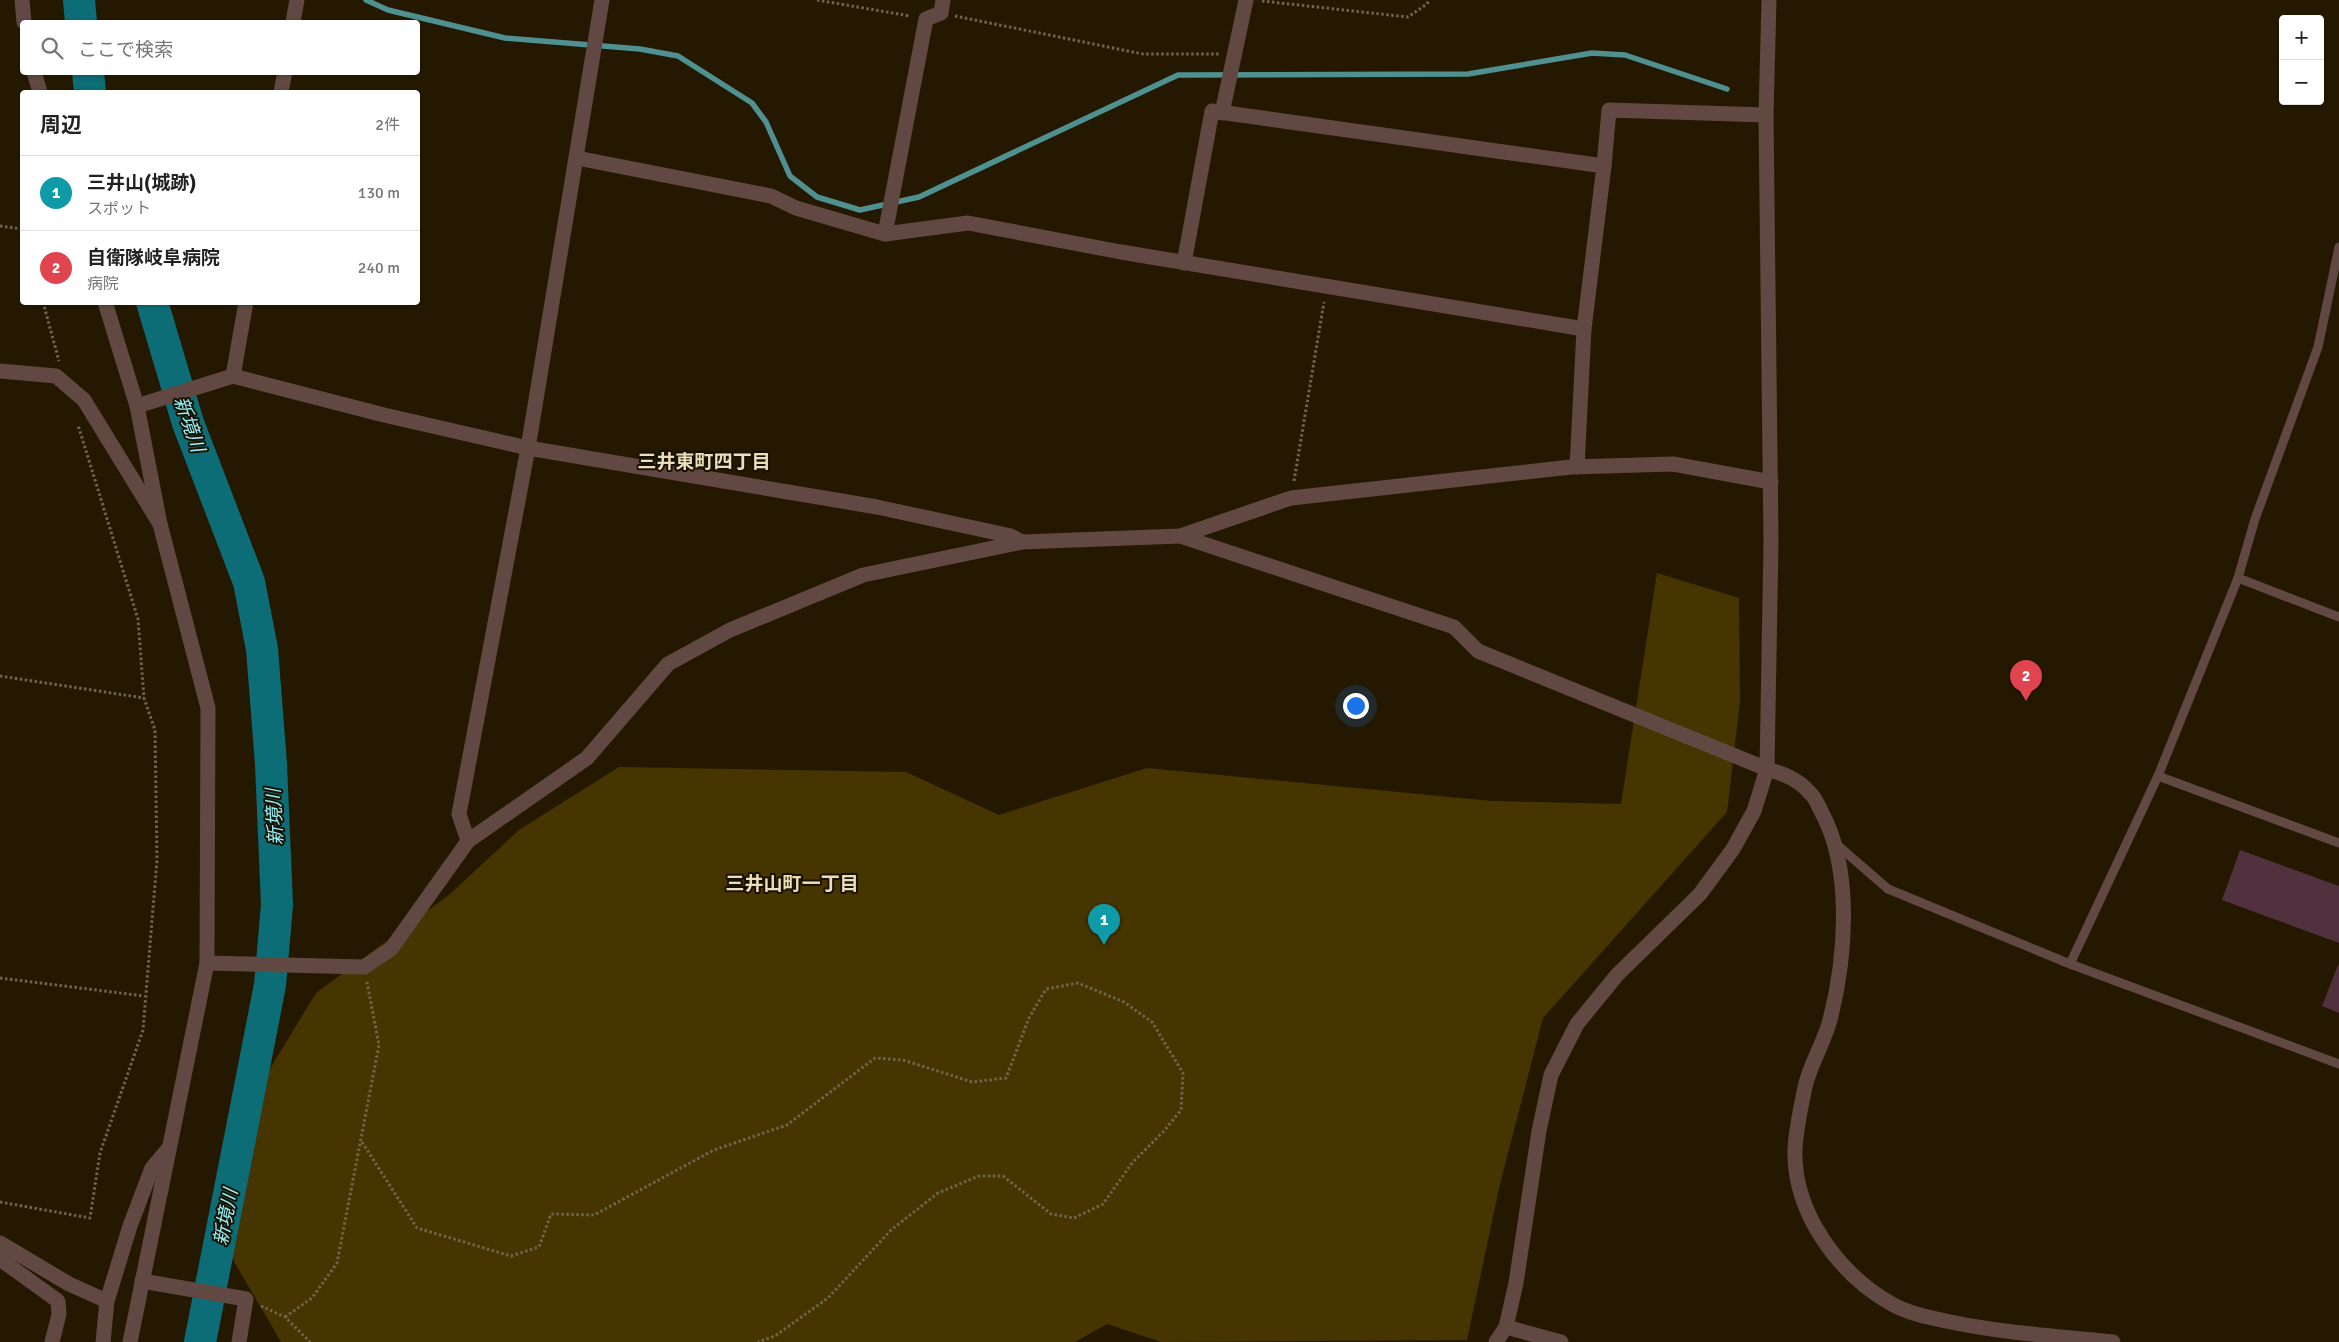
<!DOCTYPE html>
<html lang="ja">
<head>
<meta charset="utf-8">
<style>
	body { margin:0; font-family:Signika,"Noto Sans JP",sans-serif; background:#f2f2f2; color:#222 }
	.controls { position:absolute; right:15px; top:15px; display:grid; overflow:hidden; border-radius:5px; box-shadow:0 1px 4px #0004 }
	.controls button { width:45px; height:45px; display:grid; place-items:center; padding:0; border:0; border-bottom:1px solid #e0e0e0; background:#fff; color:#222; font:25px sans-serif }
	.you { position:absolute; left:1355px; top:705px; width:18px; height:18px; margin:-12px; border:4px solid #fff; border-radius:50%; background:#1a73e8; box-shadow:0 0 0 8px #1a73e833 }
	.badge { display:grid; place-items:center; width:32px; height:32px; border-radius:50%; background:#0f766e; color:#fff; font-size:16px; font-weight:700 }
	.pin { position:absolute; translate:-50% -41px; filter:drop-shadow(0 1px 2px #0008) }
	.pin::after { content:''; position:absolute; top:26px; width:18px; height:15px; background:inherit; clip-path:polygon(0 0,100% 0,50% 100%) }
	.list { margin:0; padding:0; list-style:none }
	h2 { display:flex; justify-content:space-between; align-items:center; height:65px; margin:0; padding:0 20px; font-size:21px }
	h2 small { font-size:16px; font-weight:400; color:#767676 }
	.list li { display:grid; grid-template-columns:32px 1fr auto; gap:15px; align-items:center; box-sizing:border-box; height:75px; padding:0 20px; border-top:1px solid #e0e0e0 }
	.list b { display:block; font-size:19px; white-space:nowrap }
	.list p { margin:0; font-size:16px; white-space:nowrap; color:#767676 }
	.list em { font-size:16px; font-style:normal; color:#767676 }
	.icon { flex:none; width:28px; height:28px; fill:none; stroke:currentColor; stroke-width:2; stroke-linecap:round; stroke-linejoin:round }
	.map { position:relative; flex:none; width:2339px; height:1342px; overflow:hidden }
	.search { position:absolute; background:#fff; box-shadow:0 1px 4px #0004; left:20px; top:20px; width:400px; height:55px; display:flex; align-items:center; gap:12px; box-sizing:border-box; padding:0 18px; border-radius:5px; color:#767676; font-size:19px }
	.panel { position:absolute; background:#fff; box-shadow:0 1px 4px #0004; left:20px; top:90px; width:400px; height:215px; border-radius:5px }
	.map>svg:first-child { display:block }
	.green { fill:#463500 }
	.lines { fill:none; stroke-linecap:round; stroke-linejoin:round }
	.stream { stroke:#4f9091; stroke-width:5.5 }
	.river { stroke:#0d6d76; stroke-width:32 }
	.building { fill:#51313e }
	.path { stroke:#6e654e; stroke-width:3; stroke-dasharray:2.5 2.5; stroke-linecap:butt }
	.service { stroke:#614842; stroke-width:9 }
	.minor { stroke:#614842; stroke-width:15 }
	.tertiary { stroke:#614842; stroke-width:15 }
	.labels { text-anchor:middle; stroke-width:4; stroke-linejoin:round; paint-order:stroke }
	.water-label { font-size:19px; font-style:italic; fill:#96f1fc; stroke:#191100 }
	.neighbourhood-label { font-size:19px; font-weight:bold; fill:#ecdeba; stroke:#191100 }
</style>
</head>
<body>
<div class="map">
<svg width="2339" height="1342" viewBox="0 0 2339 1342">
	<rect width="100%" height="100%" fill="#241900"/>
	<!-- green -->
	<path class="green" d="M1657,573L1739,598L1740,702L1727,812L1543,1018L1499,1188L1467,1340L1161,1342L1107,1324L1075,1342H281L232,1258L260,1085L316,993L449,895L519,830L619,767L906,772L999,815L1147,768L1492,801L1621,804Z"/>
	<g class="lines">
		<!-- stream -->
		<path class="stream" d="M366,0L388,10L505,38L640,49L678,56L752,103L766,122L790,176L817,197L860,210L919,197L1178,75L1468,74L1592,53L1625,55L1727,89"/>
		<!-- river -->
		<g class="river">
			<path d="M79,0L81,22"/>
			<path d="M88,72L90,92"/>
			<path d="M152,302L188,423L249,582L262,649L271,764L277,905L270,985L200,1342"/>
		</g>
	</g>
	<!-- building -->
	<g class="building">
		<path d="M2240,850L2339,886V943L2222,900Z"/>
		<path d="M2338,965L2339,966V1013L2322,1006Z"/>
	</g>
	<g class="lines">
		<!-- path -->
		<g class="path">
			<path d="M817,0L910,16"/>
			<path d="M1262,1L1408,17L1427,4L1429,0"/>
			<path d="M955,16L1143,54H1220"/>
			<path d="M0,226L22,229"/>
			<path d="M43,302L59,361"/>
			<path d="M1294,481L1324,302"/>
			<path d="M0,676L144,698"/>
			<path d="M0,978L144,996"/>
			<path d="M362,1142L417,1228L511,1256L539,1247L551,1214L594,1215L714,1150L787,1125L875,1058L903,1060L972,1082L1006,1078L1029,1018L1046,989L1078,983L1124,1002L1152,1022L1183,1073L1181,1110L1164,1131L1132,1163L1103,1204L1074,1218L1051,1214L1003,1176H979L938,1193L891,1230L828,1298L775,1336L758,1342"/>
			<path d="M0,1202L90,1218L100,1153L143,1030L157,860L155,730L144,698L138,619L78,425"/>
			<path d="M261,1306L285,1317L310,1342"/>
			<path d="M285,1317L312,1298L337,1263L379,1045L367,982"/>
		</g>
		<!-- service -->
		<g class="service">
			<path d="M2238,578L2339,617"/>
			<path d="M2158,776L2339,843"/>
			<path d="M1835,843L1888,889L2070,964L2339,1064"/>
			<path d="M2070,964L2158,776L2238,578L2255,519L2318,347L2339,247"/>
		</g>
		<!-- minor -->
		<g class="minor">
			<path d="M293,22L297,0"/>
			<path d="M281,92L285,72"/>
			<path d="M1222,113L1246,0"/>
			<path d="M577,158L771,196L796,208L885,234L968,223L1121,252L1584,329"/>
			<path d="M885,234L926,19L941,13L943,0"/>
			<path d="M1184,263L1212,111L1604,166"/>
			<path d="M0,371L56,376L84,400L160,524"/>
			<path d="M233,376L246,302"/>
			<path d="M137,406L233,376L384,415L528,448L877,507L1011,536L1022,542"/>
			<path d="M1577,467L1584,329L1604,166L1609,110L1766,115"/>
			<path d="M1180,536L1454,627L1478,651L1767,769C1784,774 1798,779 1810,793C1815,797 1818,805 1821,811C1853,869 1846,957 1830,1020C1824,1043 1810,1064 1805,1087C1801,1107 1796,1129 1795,1149C1793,1212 1838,1273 1890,1303C1907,1313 1927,1317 1946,1321C2001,1333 2057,1336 2113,1342"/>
			<path d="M468,841L459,814L528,448L602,0"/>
			<path d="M207,963L364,967L391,949L468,841L587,758L668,664L730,630L863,575L1022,542L1180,536L1291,498L1571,467L1673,464L1771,482"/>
			<path d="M0,1243L69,1284L107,1301"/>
			<path d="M0,1259L58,1301L59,1314L52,1342"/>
			<path d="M142,1281L246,1299L239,1342"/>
		</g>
		<!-- tertiary -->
		<g class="tertiary">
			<path d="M22,0L24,22"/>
			<path d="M34,72L40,92"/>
			<path d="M105,302L137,406L160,524L208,708L207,963L130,1342"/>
			<path d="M1506,1327L1561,1342"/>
			<path d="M103,1342L107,1301L130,1226L152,1168L168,1149"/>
			<path d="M1496,1342L1506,1327L1516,1283L1539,1131L1551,1075L1577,1024L1617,975L1700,894L1733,849L1754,811L1767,769L1771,542L1766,115L1769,0"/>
		</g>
	</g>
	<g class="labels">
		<!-- water labels -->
		<g class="water-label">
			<text transform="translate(190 424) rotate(71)" y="7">新境川</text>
			<text transform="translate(274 817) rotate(-93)" y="7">新境川</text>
			<text transform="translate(225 1217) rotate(-79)" y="7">新境川</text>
		</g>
		<!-- neighbourhood labels -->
		<g class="neighbourhood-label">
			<text x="704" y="468">三井東町四丁目</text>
			<text x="792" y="890">三井山町一丁目</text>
		</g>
	</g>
</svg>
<div class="controls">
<button>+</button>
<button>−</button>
</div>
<div class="you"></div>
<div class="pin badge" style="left:1104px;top:945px;background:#0f9aa8">1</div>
<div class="pin badge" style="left:2026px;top:701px;background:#e0444e">2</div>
<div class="search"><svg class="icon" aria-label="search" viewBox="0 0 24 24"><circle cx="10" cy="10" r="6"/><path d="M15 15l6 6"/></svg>ここで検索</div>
<section class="panel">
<h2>周辺<small>2件</small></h2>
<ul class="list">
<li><span class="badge" style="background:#0f9aa8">1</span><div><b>三井山(城跡)</b><p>スポット</p></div><em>130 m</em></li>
<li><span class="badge" style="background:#e0444e">2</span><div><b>自衛隊岐阜病院</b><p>病院</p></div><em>240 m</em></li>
</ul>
</section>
</div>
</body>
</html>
